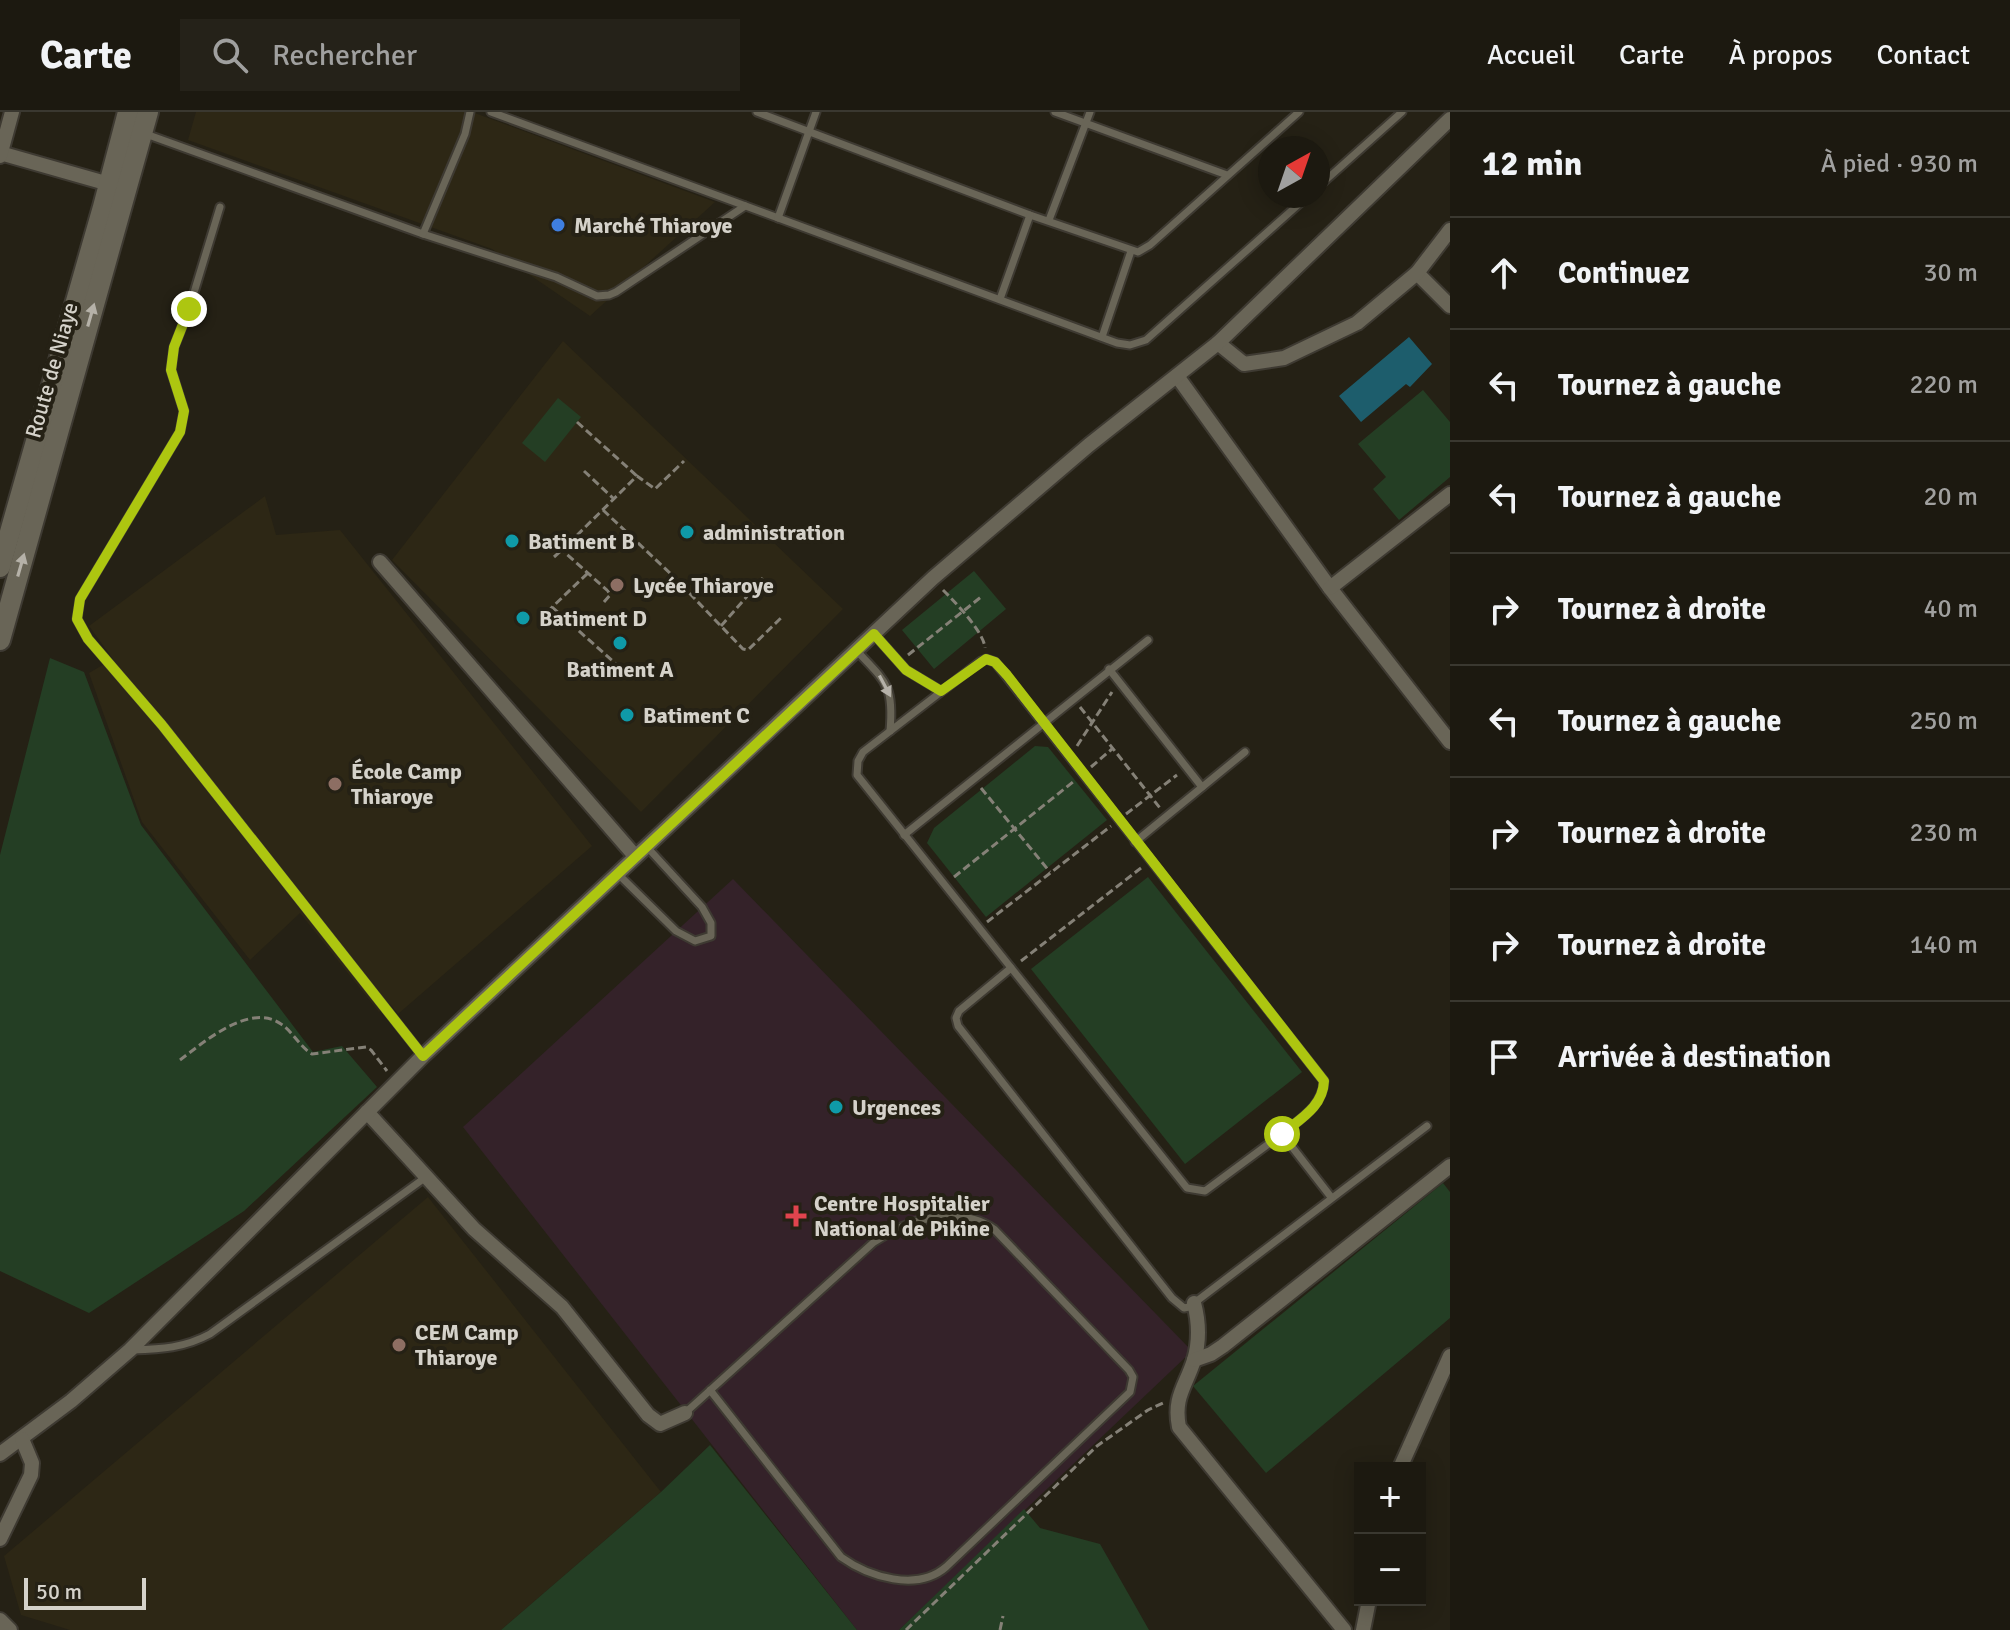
<!DOCTYPE html>
<html lang="fr">
<head>
<meta charset="utf-8">
<style>
	body { margin:0; font-family:Signika,sans-serif; background:#252219; color:#f1f3f6 }
	.controls { position:absolute; right:24px; bottom:24px; display:grid; overflow:hidden; border-radius:0px; box-shadow:0 4px 20px #0003 }
	.controls button { width:72px; height:72px; display:grid; place-items:center; padding:0; border:0; border-bottom:2px solid #3a3830; background:#1c1910; color:#f1f3f6; font:40px sans-serif }
	.compass { position:absolute; left:1258px; top:24px; width:72px; height:72px; border-radius:50%; background:#1c1910; box-shadow:0 4px 20px #0003; rotate:40deg }
	.scale { position:absolute; left:24px; bottom:20px; width:122px; box-sizing:border-box; padding-left:8px; border:4px solid #d5d2ca; border-top:0; font-size:22px; line-height:28px; white-space:nowrap; color:#d5d2ca; -webkit-text-stroke:6px #252115; paint-order:stroke }
	.stop { position:absolute; width:24px; height:24px; margin:-18px; border:6px solid #adc610; border-radius:50%; background:#fff }
	.stop.end { background:#adc610; border-color:#fff; box-shadow:0 2px 8px #0008 }
	.list { margin:0; padding:0; list-style:none }
	h2 { display:flex; justify-content:space-between; align-items:center; height:104px; margin:0; padding:0 32px; font-size:34px }
	h2 small { font-size:26px; font-weight:400; color:#a0a09f }
	.list li { display:grid; grid-template-columns:52px 1fr auto; gap:24px; align-items:center; box-sizing:border-box; height:112px; padding:0 32px; border-top:2px solid #3a3830 }
	.list b { display:block; font-size:30px; white-space:nowrap }
	.list em { font-size:26px; font-style:normal; color:#a0a09f }
	.icon { flex:none; width:44px; height:44px; fill:none; stroke:currentColor; stroke-width:2; stroke-linecap:round; stroke-linejoin:round }
	.map { position:relative; flex:none; width:1450px; height:1518px; overflow:hidden }
	header { display:flex; align-items:center; gap:48px; box-sizing:border-box; height:112px; padding:0 40px; background:#1c1910; border-bottom:2px solid #3a3830 }
	header strong { font-size:38px }
	nav { display:flex; gap:44px; margin-inline-start:auto; font-size:28px }
	.search { width:560px; height:72px; background:#252219; display:flex; align-items:center; gap:20px; box-sizing:border-box; padding:0 28px; border-radius:0px; color:#a0a09f; font-size:30px }
	main { display:flex }
	aside { flex:1; background:#1c1910 }
	.map>svg:first-child { display:block }
	.built { fill:#2d2715 }
	.medical { fill:#342229 }
	.green { fill:#243e24 }
	.water { fill:#1d5d6c }
	.lines { fill:none; stroke-linecap:round; stroke-linejoin:round }
	.service-casing { stroke:#3e3a32; stroke-width:11 }
	.minor-casing { stroke:#3e3a32; stroke-width:18 }
	.secondary-casing { stroke:#3e3a32; stroke-width:24 }
	.path { stroke:#858177; stroke-width:3; stroke-dasharray:8 4; stroke-linecap:butt }
	.service { stroke:#696557; stroke-width:7 }
	.minor { stroke:#696557; stroke-width:14 }
	.secondary { stroke:#696557; stroke-width:20 }
	.oneway { fill:#b5b1a8 }
	.route { stroke:#adc610; stroke-width:10 }
	.shop-dot { fill:#3f7fe0; stroke:#252115; stroke-width:3 }
	.culture-dot { fill:#0f9aa8; stroke:#252115; stroke-width:3 }
	.education-dot { fill:#8d6e63; stroke:#252115; stroke-width:3 }
	.health-dot { fill:#e0444e; stroke:#252115; stroke-width:3 }
	.labels { text-anchor:middle; stroke-width:8; stroke-linejoin:round; paint-order:stroke }
	.poi-label { font-size:22px; font-weight:bold; fill:#d5d2ca; stroke:#252115; text-anchor:start }
	.street-label { font-size:22px; fill:#d5d2ca; stroke:#252115 }
</style>
</head>
<body>
<header>
<strong>Carte</strong>
<div class="search"><svg class="icon" aria-label="search" viewBox="0 0 24 24"><circle cx="10" cy="10" r="6"/><path d="M15 15l6 6"/></svg>Rechercher</div>
<nav><a>Accueil</a><a>Carte</a><a>À propos</a><a>Contact</a></nav>
</header>
<main>
<div class="map">
<svg width="1450" height="1518" viewBox="0 0 1450 1518">
	<rect width="100%" height="100%" fill="#252115"/>
	<!-- built -->
	<g class="built">
		<path d="M196,0H472L715,90L590,204L492,137L188,28Z"/>
		<path d="M563,229L843,497L641,700L392,448Z"/>
		<path d="M265,384L276,423L340,418L592,734L398,902L390,892L379,900L300,801L250,848L142,710L89,561L113,547L89,514Z"/>
		<path d="M428,1085L661,1380L501,1518H70L21,1503L4,1444Z"/>
	</g>
	<!-- medical -->
	<path class="medical" d="M733,767L1192,1239L899,1518H857L463,1015Z"/>
	<!-- green -->
	<g class="green">
		<path d="M1423,278L1450,310V365L1399,408L1373,377L1386,365L1358,332Z"/>
		<path d="M558,286L581,305L545,350L522,331Z"/>
		<path d="M974,459L1006,497L934,557L902,518Z"/>
		<path d="M50,546L84,560L141,713L313,940L342,934L377,975L244,1099L89,1201L0,1159V743Z"/>
		<path d="M1035,634L1048,635L1107,708L986,805L927,731L934,716Z"/>
		<path d="M1148,765L1302,960L1185,1052L1031,857Z"/>
		<path d="M1443,1071L1450,1080V1206L1266,1361L1193,1274Z"/>
		<path d="M710,1333L857,1518H501L661,1380Z"/>
		<path d="M1024,1397L1040,1416L1100,1432L1149,1518H899Z"/>
	</g>
	<!-- water -->
	<path class="water" d="M1409,225L1432,252L1410,275L1406,272L1361,310L1339,284Z"/>
	<g class="lines">
		<!-- service casing -->
		<g class="service-casing">
			<g id="service">
				<path d="M491,0L1117,231L1130,233L1146,228L1308,84"/>
				<path d="M757,0L1030,103L1138,140L1150,133L1299,0"/>
				<path d="M1055,0L1227,63"/>
				<path d="M143,21L423,122L556,165L597,184L609,183L616,180L745,94"/>
				<path d="M1318,75L1402,0"/>
				<path d="M220,95L189,197L174,235L171,258L184,299L180,320L80,487L77,507L88,527L162,613L423,944"/>
				<path d="M778,106L816,0"/>
				<path d="M1049,108L1090,0"/>
				<path d="M423,122L465,22L470,0"/>
				<path d="M1000,187L1030,103"/>
				<path d="M1102,225L1131,139"/>
				<path d="M874,522L906,558L941,579"/>
				<path d="M856,538C886,570 894,573 890,619"/>
				<path d="M1109,557L1202,675"/>
				<path d="M904,723L1148,528"/>
				<path d="M1135,730L1245,640"/>
				<path d="M617,761L676,819L695,829L711,824V811L702,795L647,735"/>
				<path d="M1011,856L959,899L956,906L958,914L1172,1186L1184,1196L1189,1195L1427,1014"/>
				<path d="M1282,1022C1300,1007 1323,994 1324,969L995,550L986,547L981,549L863,640L858,649L857,663L1187,1076L1205,1079L1282,1022L1331,1085"/>
				<path d="M132,1238C162,1237 184,1236 210,1222L426,1065"/>
				<path d="M685,1301L874,1130C908,1107 958,1092 994,1117L1129,1258L1133,1265L1130,1280L946,1455C917,1480 869,1465 841,1445L710,1278"/>
			</g>
		</g>
		<!-- minor casing -->
		<g class="minor-casing">
			<g id="minor">
				<path d="M0,41L109,72"/>
				<path d="M0,44L12,0"/>
				<path d="M1417,161L1450,194"/>
				<path d="M1218,231L1244,252L1284,246L1357,211L1417,161L1450,118"/>
				<path d="M1177,264L1330,476L1450,630"/>
				<path d="M380,450L635,744"/>
				<path d="M1330,476L1450,382"/>
				<path d="M367,1000L474,1117L562,1195L648,1303L660,1312L685,1301"/>
				<path d="M1194,1191C1199,1210 1200,1228 1194,1248C1186,1274 1173,1285 1179,1315L1344,1518"/>
				<path d="M1194,1248L1211,1242L1223,1234L1450,1054"/>
				<path d="M0,1342L71,1289L130,1238L423,944L933,466L1089,333L1218,231L1450,7"/>
				<path d="M1400,1356L1450,1244"/>
				<path d="M0,1427L31,1363L32,1351L22,1327"/>
				<path d="M0,1508L10,1518"/>
				<path d="M1363,1518L1369,1488"/>
			</g>
		</g>
		<!-- secondary casing -->
		<g class="secondary-casing">
			<g id="secondary">
				<path d="M0,455L103,95L128,0"/>
				<path d="M0,528L148,0"/>
			</g>
		</g>
		<!-- path -->
		<g class="path">
			<path d="M577,310L637,364"/>
			<path d="M584,359L614,387"/>
			<path d="M603,398L672,463L743,537L748,538L781,506"/>
			<path d="M554,445L562,438"/>
			<path d="M943,478C955,490 984,520 985,536"/>
			<path d="M604,490L610,483L608,479L562,438L637,364L655,377L684,349"/>
			<path d="M552,495L616,552L617,557L610,566"/>
			<path d="M547,500L588,461"/>
			<path d="M721,514L763,466"/>
			<path d="M908,543L981,485"/>
			<path d="M1080,595L1160,696"/>
			<path d="M1077,634L1112,580"/>
			<path d="M1091,655L1112,637"/>
			<path d="M981,676L1050,760"/>
			<path d="M1126,702L1177,663"/>
			<path d="M954,765L1073,670"/>
			<path d="M987,810L1111,714"/>
			<path d="M1021,849L1141,756"/>
			<path d="M180,948C204,930 250,890 281,912C293,920 300,935 312,942L366,935L371,938L387,959"/>
			<path d="M906,1518L1097,1334L1148,1298L1163,1291"/>
			<path d="M1000,1518L1003,1504"/>
		</g>
		<!-- service -->
		<use href="#service" class="service"/>
		<!-- minor -->
		<use href="#minor" class="minor"/>
		<!-- secondary -->
		<use href="#secondary" class="secondary"/>
	</g>
	<!-- one-way arrows -->
	<defs><path id="oneway-solid" d="M-6-.8H1V-3.2L6.5 0L1 3.2V.8H-6Z" transform="scale(2)"/></defs>
	<g class="oneway">
		<use href="#oneway-solid" transform="translate(91 203) rotate(-74)"/>
		<use href="#oneway-solid" transform="translate(21 453) rotate(-74)"/>
		<use href="#oneway-solid" transform="translate(885 574) rotate(62)"/>
	</g>
	<g class="lines">
		<!-- route -->
		<path class="route" d="M189,197L174,235L171,258L184,299L180,320L80,487L77,507L88,527L162,613L423,944L874,522L906,558L941,579L986,547L995,550L1007,563L1324,969C1323,995 1300,1007 1282,1022"/>
	</g>
	<!-- markers -->
	<circle class="shop-dot" cx="558" cy="113" r="8"/>
	<g class="culture-dot">
		<circle cx="687" cy="420" r="8"/>
		<circle cx="512" cy="429" r="8"/>
		<circle cx="523" cy="506" r="8"/>
		<circle cx="620" cy="531" r="8"/>
		<circle cx="627" cy="603" r="8"/>
		<circle cx="836" cy="995" r="8"/>
	</g>
	<g class="education-dot">
		<circle cx="617" cy="473" r="8"/>
		<circle cx="335" cy="672" r="8"/>
		<circle cx="399" cy="1233" r="8"/>
	</g>
	<path class="health-dot" d="M792 1092h8v8h8v8h-8v8h-8v-8h-8v-8h8z"/>
	<g class="labels">
		<!-- poi labels -->
		<g class="poi-label">
			<text x="574" y="121">Marché Thiaroye</text>
			<text x="703" y="428">administration</text>
			<text x="528" y="437">Batiment B</text>
			<text x="633" y="481">Lycée Thiaroye</text>
			<text x="539" y="514">Batiment D</text>
			<text x="620" y="565" text-anchor="middle">Batiment A</text>
			<text x="643" y="611">Batiment C</text>
			<text x="351" y="667">École Camp<tspan x="351" dy="25">Thiaroye</tspan></text>
			<text x="852" y="1003">Urgences</text>
			<text x="814" y="1099">Centre Hospitalier<tspan x="814" dy="25">National de Pikine</tspan></text>
			<text x="415" y="1228">CEM Camp<tspan x="415" dy="25">Thiaroye</tspan></text>
		</g>
		<!-- street labels -->
		<g class="street-label">
			<text transform="translate(51 258) rotate(-74)" y="8">Route de Niaye</text>
		</g>
	</g>
</svg>
<div class="controls">
<button>+</button>
<button>−</button>
</div>
<svg class="compass" viewBox="-18 -18 36 36"><path d="M0-13l5 13h-10z" fill="#e53935"/><path d="M0 13l5-13h-10z" fill="#a0a09f"/></svg>
<div class="scale">50 m</div>
<div class="stop" style="left:1282px;top:1022px"></div>
<div class="stop end" style="left:189px;top:197px"></div>
</div>
<aside>
<h2>12 min<small>À pied · 930 m</small></h2>
<ul class="list">
<li><svg class="icon" aria-label="ahead" viewBox="0 0 24 24"><path d="M12 20V5M6 11l6-6 6 6"/></svg><div><b>Continuez</b></div><em>30 m</em></li>
<li><svg class="icon" aria-label="left" viewBox="0 0 24 24"><path d="M17 20v-9H6M10 6l-5 5 5 5"/></svg><div><b>Tournez à gauche</b></div><em>220 m</em></li>
<li><svg class="icon" aria-label="left" viewBox="0 0 24 24"><path d="M17 20v-9H6M10 6l-5 5 5 5"/></svg><div><b>Tournez à gauche</b></div><em>20 m</em></li>
<li><svg class="icon" aria-label="right" viewBox="0 0 24 24"><path d="M7 20v-9h11M14 6l5 5-5 5"/></svg><div><b>Tournez à droite</b></div><em>40 m</em></li>
<li><svg class="icon" aria-label="left" viewBox="0 0 24 24"><path d="M17 20v-9H6M10 6l-5 5 5 5"/></svg><div><b>Tournez à gauche</b></div><em>250 m</em></li>
<li><svg class="icon" aria-label="right" viewBox="0 0 24 24"><path d="M7 20v-9h11M14 6l5 5-5 5"/></svg><div><b>Tournez à droite</b></div><em>230 m</em></li>
<li><svg class="icon" aria-label="right" viewBox="0 0 24 24"><path d="M7 20v-9h11M14 6l5 5-5 5"/></svg><div><b>Tournez à droite</b></div><em>140 m</em></li>
<li><svg class="icon" aria-label="arrive" viewBox="0 0 24 24"><path d="M6 21V4h12l-3 4 3 4H6"/></svg><div><b>Arrivée à destination</b></div></li>
</ul>
</aside>
</main>
</body>
</html>
